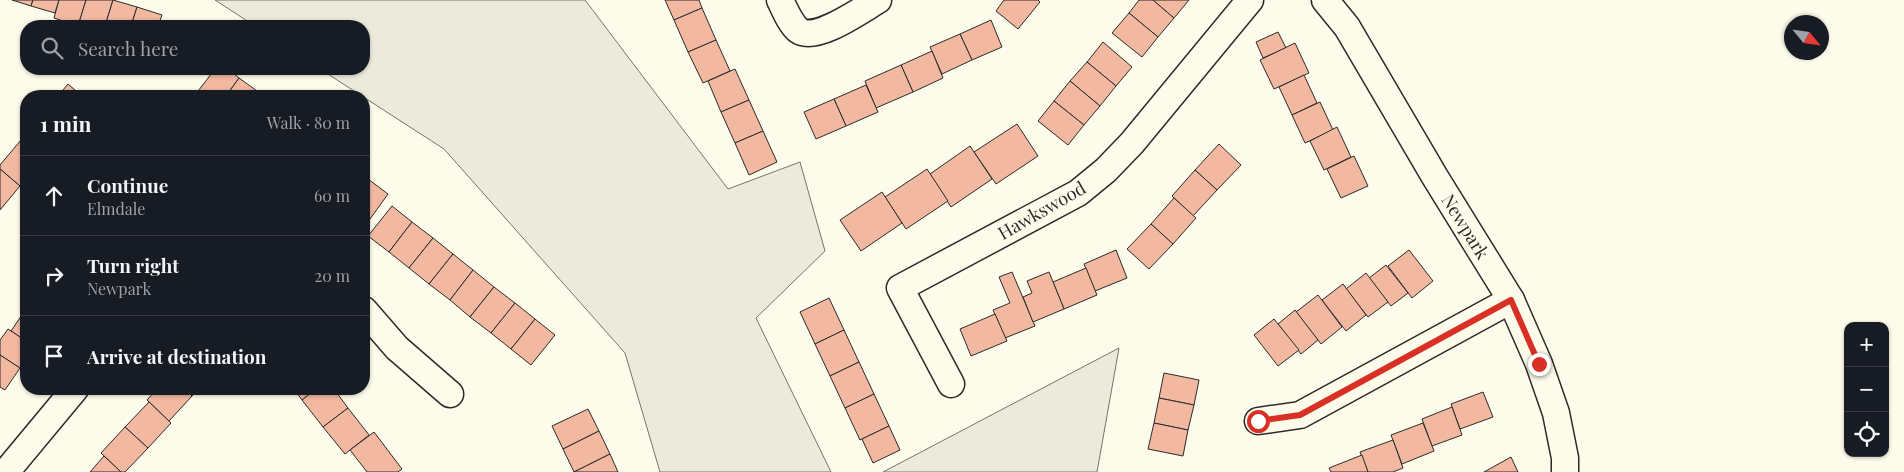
<!DOCTYPE html>
<html lang="en">
<head>
<meta charset="utf-8">
<style>
	body { margin:0; font-family:"Playfair Display",serif; background:#20242c; color:#f1f3f6 }
	.controls { position:absolute; right:15px; bottom:15px; display:grid; overflow:hidden; border-radius:10px; box-shadow:0 1px 4px #0004 }
	.controls button { width:45px; height:45px; display:grid; place-items:center; padding:0; border:0; border-bottom:1px solid #363941; background:#171b24; color:#f1f3f6; font:25px sans-serif }
	.compass { position:absolute; left:1784px; top:15px; width:45px; height:45px; border-radius:50%; background:#171b24; box-shadow:0 1px 4px #0004; rotate:119deg }
	.stop { position:absolute; width:15px; height:15px; margin:-11px; border:4px solid #d93025; border-radius:50%; background:#fff }
	.stop.end { background:#d93025; border-color:#fff; box-shadow:0 1px 5px #0008 }
	.list { margin:0; padding:0; list-style:none }
	h2 { display:flex; justify-content:space-between; align-items:center; height:65px; margin:0; padding:0 20px; font-size:21px }
	h2 small { font-size:16px; font-weight:400; color:#9ea1a6 }
	.list li { display:grid; grid-template-columns:32px 1fr auto; gap:15px; align-items:center; box-sizing:border-box; height:80px; padding:0 20px; border-top:1px solid #363941 }
	.list b { display:block; font-size:19px; white-space:nowrap }
	.list p { margin:0; font-size:16px; white-space:nowrap; color:#9ea1a6 }
	.list em { font-size:16px; font-style:normal; color:#9ea1a6 }
	.icon { flex:none; width:28px; height:28px; fill:none; stroke:currentColor; stroke-width:2; stroke-linecap:round; stroke-linejoin:round }
	.map { position:relative; flex:none; width:1904px; height:472px; overflow:hidden }
	.search { position:absolute; background:#171b24; box-shadow:0 1px 4px #0004; left:20px; top:20px; width:350px; height:55px; display:flex; align-items:center; gap:12px; box-sizing:border-box; padding:0 18px; border-radius:20px; color:#9ea1a6; font-size:19px }
	.panel { position:absolute; background:#171b24; box-shadow:0 1px 4px #0004; left:20px; top:90px; width:350px; height:305px; border-radius:20px }
	.map>svg:first-child { display:block }
	.green { fill:#ecebdb; stroke:#74746e }
	.building { fill:#f2b8a0; stroke:#2b2b2b }
	.lines { fill:none; stroke-linecap:round; stroke-linejoin:round }
	.street-casing { stroke:#2b2b2b; stroke-width:29 }
	.street { stroke:#fdfbea; stroke-width:26 }
	.route { stroke:#d93025; stroke-width:6 }
	.labels { text-anchor:middle; stroke-width:4; stroke-linejoin:round; paint-order:stroke }
	.street-label { font-size:18px; fill:#2b2b2b; stroke:#fdfbea }
</style>
</head>
<body>
<div class="map">
<svg width="1904" height="472" viewBox="0 0 1904 472">
	<rect width="100%" height="100%" fill="#fdfbea"/>
	<!-- green -->
	<g class="green">
		<path d="M215,0H585L728,189L800,162L825,251L756,318L831,472H660L625,353L444,149L320,69H364V26H255Z"/>
		<path d="M1119,348L1097,472H883Z"/>
	</g>
	<!-- building -->
	<g class="building">
		<path d="M12,0H33L31,6Z"/>
		<path d="M33,0H59L55,13L31,6Z"/>
		<path d="M59,0H86L78,26L54,18Z"/>
		<path d="M86,0H113L105,26H78Z"/>
		<path d="M113,0L137,7L131,26H105Z"/>
		<path d="M665,0H699L702,8L674,20Z"/>
		<path d="M1004,0H1038L1040,2L1018,29L996,11Z"/>
		<path d="M1139,0H1153L1174,18L1158,37L1129,13Z"/>
		<path d="M1153,0H1189L1174,18Z"/>
		<path d="M137,7L162,15L158,26H131Z"/>
		<path d="M702,8L716,40L688,52L674,20Z"/>
		<path d="M1129,13L1158,37L1142,57L1112,33Z"/>
		<path d="M991,20L1002,47L972,60L960,34Z"/>
		<path d="M1278,32L1286,48L1263,58L1256,42Z"/>
		<path d="M960,34L972,60L942,74L930,47Z"/>
		<path d="M716,40L730,71L703,83L688,52Z"/>
		<path d="M1103,42L1132,67L1116,86L1087,62Z"/>
		<path d="M1295,43L1309,73L1274,89L1260,60Z"/>
		<path d="M932,51L943,78L913,92L901,65Z"/>
		<path d="M1087,62L1116,86L1100,106L1070,81Z"/>
		<path d="M901,65L913,92L876,108L865,81Z"/>
		<path d="M215,69H228L239,78L226,96H197L195,95Z"/>
		<path d="M735,69L749,100L721,112L708,81Z"/>
		<path d="M1304,75L1317,103L1292,115L1279,87Z"/>
		<path d="M239,78L260,93L258,96H226Z"/>
		<path d="M1070,81L1100,106L1084,125L1054,101Z"/>
		<path d="M68,84L82,96H58Z"/>
		<path d="M866,85L878,112L846,126L834,99Z"/>
		<path d="M834,99L846,126L816,139L804,112Z"/>
		<path d="M749,100L763,131L735,143L721,112Z"/>
		<path d="M1054,101L1084,125L1068,145L1038,121Z"/>
		<path d="M1320,102L1333,130L1305,143L1292,115Z"/>
		<path d="M1017,124L1038,156L996,184L974,152Z"/>
		<path d="M1337,127L1351,157L1324,170L1310,141Z"/>
		<path d="M763,131L777,162L749,175L735,143Z"/>
		<path d="M26,133V144L21,140Z"/>
		<path d="M21,140L26,144V179L20,186L0,169V165Z"/>
		<path d="M1219,144L1241,165L1217,190L1195,170Z"/>
		<path d="M970,146L992,179L951,207L930,174Z"/>
		<path d="M1354,156L1368,186L1341,198L1327,169Z"/>
		<path d="M0,169L20,186L0,210Z"/>
		<path d="M927,169L948,201L906,229L885,197Z"/>
		<path d="M1195,170L1217,190L1193,216L1172,196Z"/>
		<path d="M368,179L388,194L365,226L364,185Z"/>
		<path d="M882,192L902,223L861,251L840,220Z"/>
		<path d="M1174,198L1196,218L1173,244L1151,224Z"/>
		<path d="M392,206L412,222L389,252L368,236Z"/>
		<path d="M412,222L433,238L409,268L389,252Z"/>
		<path d="M1151,224L1173,244L1149,269L1127,249Z"/>
		<path d="M433,238L453,254L429,284L409,268Z"/>
		<path d="M1116,250L1127,278L1095,291L1084,264Z"/>
		<path d="M1409,250L1433,281L1412,298L1388,266Z"/>
		<path d="M453,254L473,270L450,300L429,284Z"/>
		<path d="M1386,265L1408,293L1391,306L1369,278Z"/>
		<path d="M1086,268L1097,295L1064,309L1053,282Z"/>
		<path d="M473,270L494,287L470,317L450,300Z"/>
		<path d="M1012,272L1035,326L1005,338L993,310L1010,303L999,277Z"/>
		<path d="M1049,272L1064,309L1033,322L1023,297L1032,293L1027,281Z"/>
		<path d="M1366,273L1388,302L1368,317L1346,289Z"/>
		<path d="M1343,284L1366,315L1346,331L1322,300Z"/>
		<path d="M494,287L515,303L491,333L470,317Z"/>
		<path d="M1318,295L1342,327L1321,344L1296,312Z"/>
		<path d="M829,298L844,330L815,344L800,312Z"/>
		<path d="M515,303L535,319L511,349L491,333Z"/>
		<path d="M1295,310L1318,340L1301,354L1278,324Z"/>
		<path d="M24,312L26,314V341L11,331Z"/>
		<path d="M995,314L1007,341L971,356L960,329Z"/>
		<path d="M535,319L555,335L531,365L511,349Z"/>
		<path d="M1274,319L1299,350L1278,366L1254,335Z"/>
		<path d="M8,329L26,341V365L23,370L0,355V340Z"/>
		<path d="M844,330L859,362L830,376L815,344Z"/>
		<path d="M0,355L20,368L5,390L0,387Z"/>
		<path d="M859,362L874,394L845,408L830,376Z"/>
		<path d="M1164,373L1199,380L1194,405L1159,398Z"/>
		<path d="M157,389H185L192,396L169,421L147,400Z"/>
		<path d="M185,389H199L192,396Z"/>
		<path d="M294,389H316L302,400Z"/>
		<path d="M316,389H334L348,408L323,427L302,400Z"/>
		<path d="M1483,392L1493,417L1460,429L1451,404Z"/>
		<path d="M874,394L889,426L860,440L845,408Z"/>
		<path d="M1159,398L1194,405L1188,430L1154,423Z"/>
		<path d="M149,402L171,423L148,448L125,427Z"/>
		<path d="M1452,407L1462,435L1432,446L1422,419Z"/>
		<path d="M348,408L369,435L345,454L323,427Z"/>
		<path d="M588,409L599,431L563,449L552,426Z"/>
		<path d="M1154,423L1188,430L1183,456L1148,449Z"/>
		<path d="M1423,423L1434,451L1402,464L1391,435Z"/>
		<path d="M889,426L900,450L873,463L862,439Z"/>
		<path d="M125,427L148,448L125,472H121L101,453Z"/>
		<path d="M599,431L610,454L574,472L563,449Z"/>
		<path d="M374,432L402,469L398,472H367L350,450Z"/>
		<path d="M1393,440L1403,468L1393,472H1368L1360,452Z"/>
		<path d="M610,454L618,472H574Z"/>
		<path d="M1362,455L1368,472H1331L1329,468Z"/>
		<path d="M104,456L121,472H90Z"/>
		<path d="M1511,457L1518,472H1484Z"/>
	</g>
	<g class="lines">
		<!-- street casing -->
		<g class="street-casing">
			<g id="street">
				<path d="M780,0C785,10 790,23 798,30C815,43 861,10 878,0"/>
				<path d="M1325,0L1347,27L1435,177L1511,300L1539,364L1556,413L1565,458V472"/>
				<path d="M364,310L397,348L450,394"/>
				<path d="M951,384L900,288L1078,193L1106,170L1132,143L1250,0"/>
				<path d="M1258,421L1300,415L1511,300"/>
				<path d="M6,472L75,389"/>
			</g>
		</g>
		<!-- street -->
		<use href="#street" class="street"/>
	</g>
	<g class="lines">
		<!-- route -->
		<path class="route" d="M1258,421L1300,415L1511,300L1539,364"/>
	</g>
	<g class="labels">
		<!-- street labels -->
		<g class="street-label">
			<text transform="translate(1042 211) rotate(-30)" y="6">Hawkswood</text>
			<text transform="translate(1465 227) rotate(58)" y="6">Newpark</text>
		</g>
	</g>
</svg>
<div class="controls">
<button>+</button>
<button>−</button>
<button><svg class="icon" aria-label="locate" viewBox="0 0 24 24"><circle cx="12" cy="12" r="6"/><path d="M12 2v4M12 18v4M2 12h4M18 12h4"/></svg></button>
</div>
<svg class="compass" viewBox="-18 -18 36 36"><path d="M0-13l5 13h-10z" fill="#e53935"/><path d="M0 13l5-13h-10z" fill="#9ea1a6"/></svg>
<div class="stop" style="left:1258px;top:421px"></div>
<div class="stop end" style="left:1539px;top:364px"></div>
<div class="search"><svg class="icon" aria-label="search" viewBox="0 0 24 24"><circle cx="10" cy="10" r="6"/><path d="M15 15l6 6"/></svg>Search here</div>
<section class="panel">
<h2>1 min<small>Walk · 80 m</small></h2>
<ul class="list">
<li><svg class="icon" aria-label="ahead" viewBox="0 0 24 24"><path d="M12 20V5M6 11l6-6 6 6"/></svg><div><b>Continue</b><p>Elmdale</p></div><em>60 m</em></li>
<li><svg class="icon" aria-label="right" viewBox="0 0 24 24"><path d="M7 20v-9h11M14 6l5 5-5 5"/></svg><div><b>Turn right</b><p>Newpark</p></div><em>20 m</em></li>
<li><svg class="icon" aria-label="arrive" viewBox="0 0 24 24"><path d="M6 21V4h12l-3 4 3 4H6"/></svg><div><b>Arrive at destination</b></div></li>
</ul>
</section>
</div>
</body>
</html>
